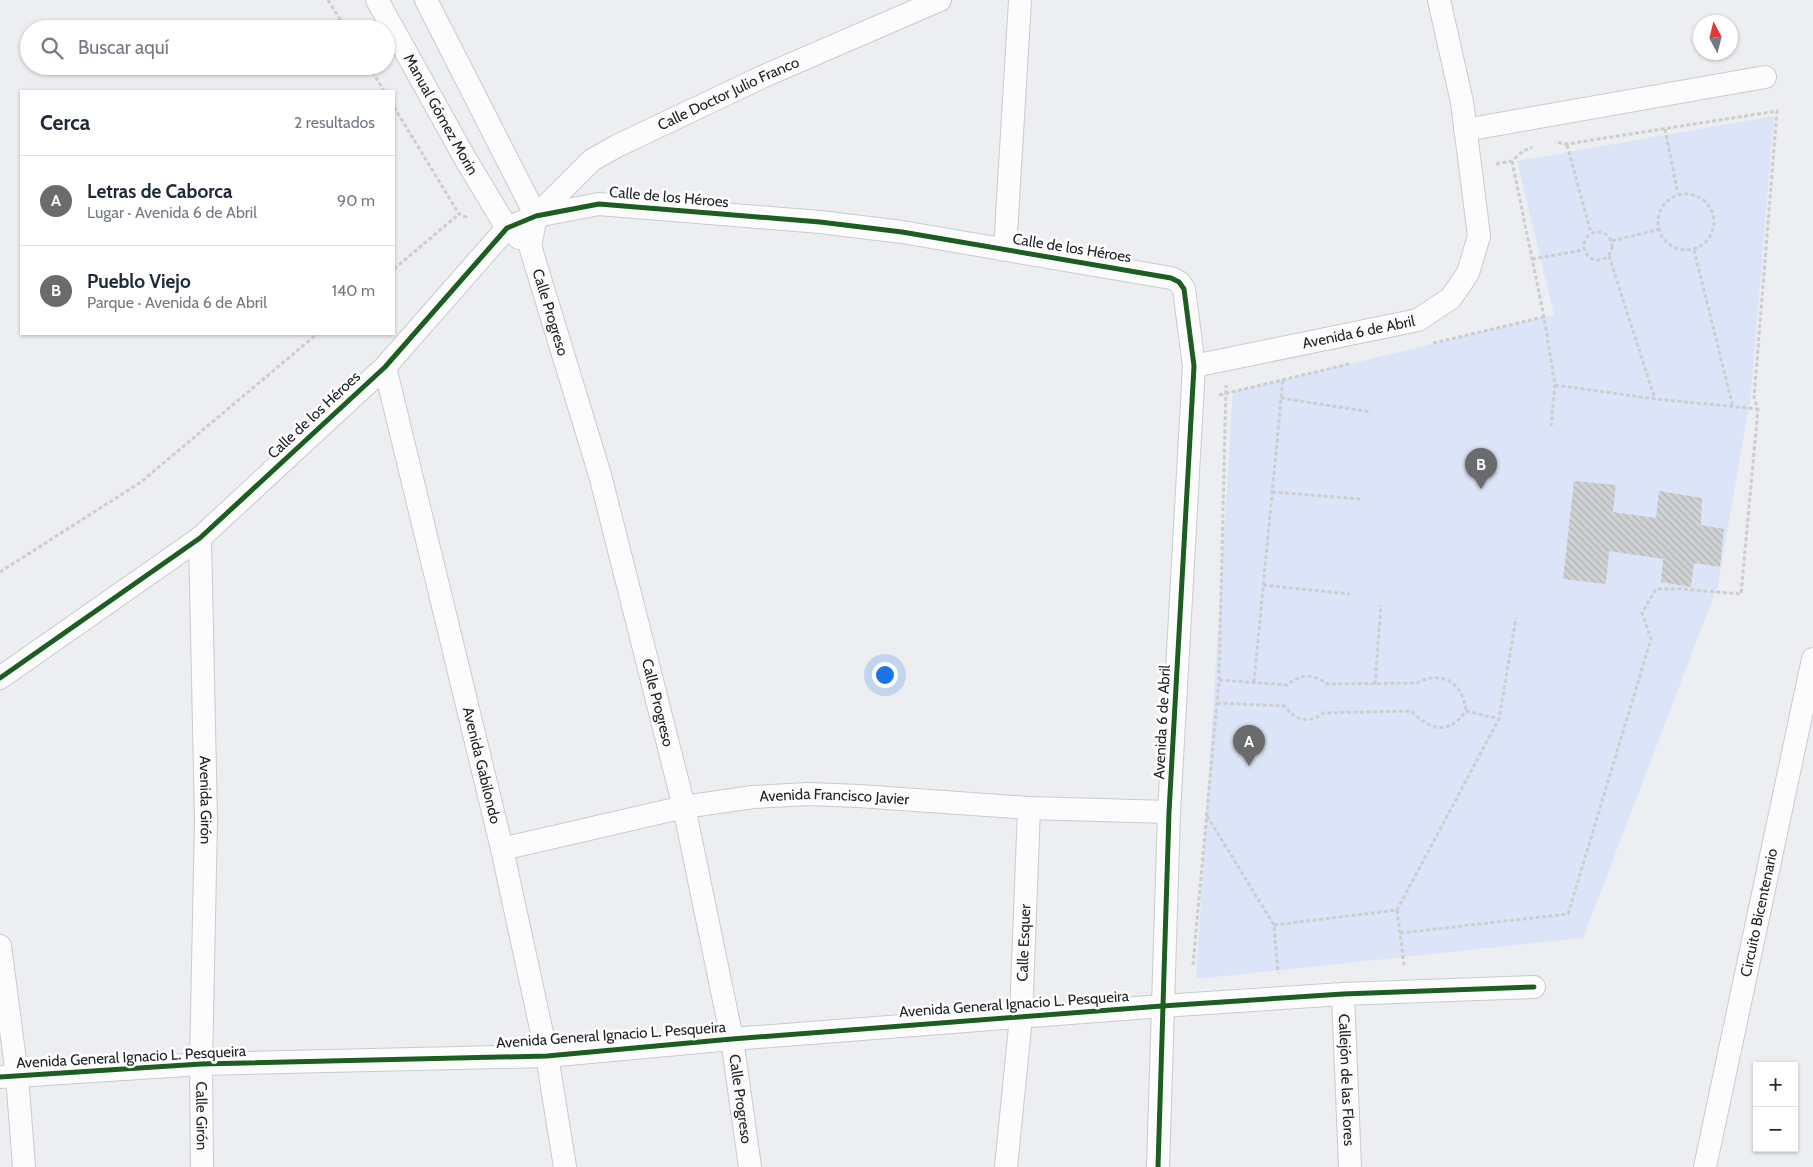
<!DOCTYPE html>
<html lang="es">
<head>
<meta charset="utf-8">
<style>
	body { margin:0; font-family:Cabin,sans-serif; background:#f6f6f7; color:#1f2937 }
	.controls { position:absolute; right:15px; bottom:15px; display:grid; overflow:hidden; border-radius:0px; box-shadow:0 1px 4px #0004 }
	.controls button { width:45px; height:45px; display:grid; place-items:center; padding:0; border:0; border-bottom:1px solid #e0e1e3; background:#fff; color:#1f2937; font:25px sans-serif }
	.compass { position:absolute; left:1693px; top:15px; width:45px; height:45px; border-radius:50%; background:#fff; box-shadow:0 1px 4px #0004; rotate:353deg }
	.you { position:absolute; left:884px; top:674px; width:18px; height:18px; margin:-12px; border:4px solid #fff; border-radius:50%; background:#1a73e8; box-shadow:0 0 0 8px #1a73e833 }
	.badge { display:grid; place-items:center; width:32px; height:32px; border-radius:50%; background:#696b6d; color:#fff; font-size:16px; font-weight:700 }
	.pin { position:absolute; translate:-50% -41px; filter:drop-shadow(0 1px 2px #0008) }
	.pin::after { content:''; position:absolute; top:26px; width:18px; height:15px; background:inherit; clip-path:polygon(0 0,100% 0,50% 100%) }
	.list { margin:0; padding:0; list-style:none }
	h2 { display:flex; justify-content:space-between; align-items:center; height:65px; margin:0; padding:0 20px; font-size:21px }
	h2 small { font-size:16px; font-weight:400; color:#747a83 }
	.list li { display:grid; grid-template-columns:32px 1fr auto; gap:15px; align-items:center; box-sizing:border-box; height:90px; padding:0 20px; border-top:1px solid #e0e1e3 }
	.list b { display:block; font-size:19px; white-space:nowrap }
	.list p { margin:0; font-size:16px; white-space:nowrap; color:#747a83 }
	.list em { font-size:16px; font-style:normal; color:#747a83 }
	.icon { flex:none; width:28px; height:28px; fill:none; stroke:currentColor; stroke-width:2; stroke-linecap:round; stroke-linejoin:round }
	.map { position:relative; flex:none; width:1813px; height:1167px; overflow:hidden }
	.search { position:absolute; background:#fff; box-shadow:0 1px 4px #0004; left:20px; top:20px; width:375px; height:55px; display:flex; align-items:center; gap:12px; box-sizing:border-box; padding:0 18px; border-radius:28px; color:#747a83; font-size:19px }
	.panel { position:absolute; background:#fff; box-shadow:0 1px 4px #0004; left:20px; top:90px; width:375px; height:245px; border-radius:0px }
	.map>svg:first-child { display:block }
	.park { fill:#dce4f7 }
	.building { fill:url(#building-back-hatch) }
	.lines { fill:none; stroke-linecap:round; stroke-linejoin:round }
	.minor-casing { stroke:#cacbcd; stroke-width:24 }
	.path { stroke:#ceced0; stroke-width:3; stroke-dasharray:4 2.5; stroke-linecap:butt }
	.minor { stroke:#fcfcfd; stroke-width:22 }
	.cycleway-casing { stroke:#fff; stroke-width:8 }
	.cycleway { stroke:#1b5e20; stroke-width:5 }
	.labels { text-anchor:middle; stroke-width:5; stroke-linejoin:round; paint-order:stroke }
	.street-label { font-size:15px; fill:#232426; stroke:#fff }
</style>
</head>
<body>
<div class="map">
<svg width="1813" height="1167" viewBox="0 0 1813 1167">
	<defs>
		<pattern id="building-back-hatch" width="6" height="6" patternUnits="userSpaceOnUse" patternTransform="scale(1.25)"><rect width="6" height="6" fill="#cfd1d3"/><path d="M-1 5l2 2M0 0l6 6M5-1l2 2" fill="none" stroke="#b1b3b5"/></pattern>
	</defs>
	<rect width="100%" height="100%" fill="#eceef1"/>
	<!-- park -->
	<path class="park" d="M1774,116L1751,394L1718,585L1583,938L1196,979L1233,392L1554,315L1517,161Z"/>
	<!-- building -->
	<path class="building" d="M1574,481L1616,485L1613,512L1656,518L1659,491L1702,498L1701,525L1724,529L1720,567L1694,563L1691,587L1661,582L1663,559L1609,551L1606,584L1563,579Z"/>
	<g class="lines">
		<!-- minor casing -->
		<g class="minor-casing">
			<g id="minor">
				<path id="s1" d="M377,0L466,160L507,228L519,238"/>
				<path d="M426,0L536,216"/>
				<path d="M1465,130L1765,77"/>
				<path id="s2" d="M536,216L530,246L600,475L684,807L732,1039L750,1167"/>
				<path id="s3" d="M536,216L592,160L617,146L762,77L940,0"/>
				<path d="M1005,250L1020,0"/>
				<path id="s4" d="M1194,366L1418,320L1451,298L1468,273L1479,236L1462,102L1439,0"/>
				<path id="s5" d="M385,367L502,849L547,1056L565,1167"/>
				<path id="s6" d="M200,538L206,820L201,1064L202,1167"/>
				<path d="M0,678L200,538L385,367L507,228L536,216L599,204L820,222L902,232L1171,278L1179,282L1184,289L1194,366L1169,812L1158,1167"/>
				<path id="s7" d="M502,849L684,807L753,797L808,794L859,796L1029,808L1169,812"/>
				<path d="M0,946L17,1076L24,1167"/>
				<path id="s8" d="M1343,994L1350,1167"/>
				<path d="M0,1077L201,1064L547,1056L732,1039L1162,1006L1343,994L1534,987"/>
				<path id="s9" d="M1006,1167L1021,1017L1029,808"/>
				<path id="s10" d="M1705,1167L1813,659"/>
			</g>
		</g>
		<!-- path -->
		<g class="path">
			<path d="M328,0L346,29"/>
			<path d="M369,66L384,91"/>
			<path d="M394,107L459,214L469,218"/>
			<path d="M1665,129L1678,194"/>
			<path d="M1567,145L1591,233"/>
			<path d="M1512,161L1544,317L1555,385L1551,426"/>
			<path d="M1496,164L1512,161L1523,151L1532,147"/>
			<circle cx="1686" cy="222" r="28"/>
			<circle cx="1598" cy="246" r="14"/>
			<path d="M1612,241L1660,229"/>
			<path d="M1694,250L1733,407"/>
			<path d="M1609,256L1655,399"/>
			<path d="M1532,259L1584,250"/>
			<path d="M394,269L459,214"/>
			<path d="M1433,343L1544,317"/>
			<path d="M1555,385L1655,399L1758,409"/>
			<path d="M1219,395L1349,364"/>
			<path d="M1281,398L1371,412"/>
			<path d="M1272,492L1361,499"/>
			<path d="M0,572L141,482L317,334"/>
			<path d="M1263,585L1350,594"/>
			<path d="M1219,680L1287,685C1301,674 1312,673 1327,684L1417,683C1442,670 1463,682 1466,711"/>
			<path d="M1254,682L1283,379"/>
			<path d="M1375,684L1381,605"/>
			<path d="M1217,703L1285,706C1295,721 1309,724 1323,713L1411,711C1431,730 1448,736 1466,711"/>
			<path d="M1466,711L1499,719"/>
			<path d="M1207,816L1274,925L1278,973"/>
			<path d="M1397,910L1404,965"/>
			<path d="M1274,925L1397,910L1499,719L1516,618"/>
			<path d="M1400,933L1568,914L1651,639L1642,613L1656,589H1681L1741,594L1758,409L1754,398L1777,111L1567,144L1555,142"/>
			<path d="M1193,965L1219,680L1226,385"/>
		</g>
		<!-- minor -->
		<use href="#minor" class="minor"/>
		<!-- cycleway casing -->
		<g class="cycleway-casing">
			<g id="cycleway">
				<path d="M0,678L200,538L385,367L507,228L536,216L599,204L820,222L902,232L1171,278L1179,282L1184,289L1194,366L1169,812L1158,1167"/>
				<path d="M0,1077L201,1064L547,1056L732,1039L1162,1006L1343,994L1534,987"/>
			</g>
		</g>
		<!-- cycleway -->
		<use href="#cycleway" class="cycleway"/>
	</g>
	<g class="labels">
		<!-- street labels -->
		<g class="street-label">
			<text dy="5" stroke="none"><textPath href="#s3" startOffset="231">Calle Doctor Julio Franco</textPath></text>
			<text dy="5" stroke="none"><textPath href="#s1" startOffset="131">Manual Gómez Morin</textPath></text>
			<text transform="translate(669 197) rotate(5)" y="5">Calle de los Héroes</text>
			<text transform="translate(1072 248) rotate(9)" y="5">Calle de los Héroes</text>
			<text dy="5" stroke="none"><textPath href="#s2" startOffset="100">Calle Progreso</textPath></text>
			<text dy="5" stroke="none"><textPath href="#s4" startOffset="168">Avenida 6 de Abril</textPath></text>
			<text transform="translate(314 415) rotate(-43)" y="5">Calle de los Héroes</text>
			<text dy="5" stroke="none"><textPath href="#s2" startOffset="505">Calle Progreso</textPath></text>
			<text transform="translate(1162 722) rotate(-87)" y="5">Avenida 6 de Abril</text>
			<text dy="5" stroke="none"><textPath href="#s5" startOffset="410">Avenida Gabilondo</textPath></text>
			<text dy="5" stroke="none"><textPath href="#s7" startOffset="338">Avenida Francisco Javier</textPath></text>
			<text dy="5" stroke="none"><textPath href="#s6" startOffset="262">Avenida Girón</textPath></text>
			<text dy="5" stroke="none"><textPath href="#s10" startOffset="260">Circuito Bicentenario</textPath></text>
			<text dy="5" stroke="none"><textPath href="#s9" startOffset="225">Calle Esquer</textPath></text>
			<text transform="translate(1014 1004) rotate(-4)" y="5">Avenida General Ignacio L. Pesqueira</text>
			<text transform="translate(611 1035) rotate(-4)" y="5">Avenida General Ignacio L. Pesqueira</text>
			<text transform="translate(131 1057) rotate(-3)" y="5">Avenida General Ignacio L. Pesqueira</text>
			<text dy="5" stroke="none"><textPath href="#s8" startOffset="86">Callejón de las Flores</textPath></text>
			<text dy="5" stroke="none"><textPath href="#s2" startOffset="910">Calle Progreso</textPath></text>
			<text dy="5" stroke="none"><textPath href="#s6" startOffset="578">Calle Girón</textPath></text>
		</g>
	</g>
</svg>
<div class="controls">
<button>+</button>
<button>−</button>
</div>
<svg class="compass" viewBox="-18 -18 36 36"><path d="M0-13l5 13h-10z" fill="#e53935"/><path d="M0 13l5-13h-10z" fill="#747a83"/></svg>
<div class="you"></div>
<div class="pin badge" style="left:1249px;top:766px">A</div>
<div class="pin badge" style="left:1481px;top:489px">B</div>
<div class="search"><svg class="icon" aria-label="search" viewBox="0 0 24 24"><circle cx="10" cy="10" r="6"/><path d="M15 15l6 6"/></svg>Buscar aquí</div>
<section class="panel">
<h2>Cerca<small>2 resultados</small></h2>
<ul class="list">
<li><span class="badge">A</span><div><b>Letras de Caborca</b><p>Lugar · Avenida 6 de Abril</p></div><em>90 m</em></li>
<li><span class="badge">B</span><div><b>Pueblo Viejo</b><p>Parque · Avenida 6 de Abril</p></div><em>140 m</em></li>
</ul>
</section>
</div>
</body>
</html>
